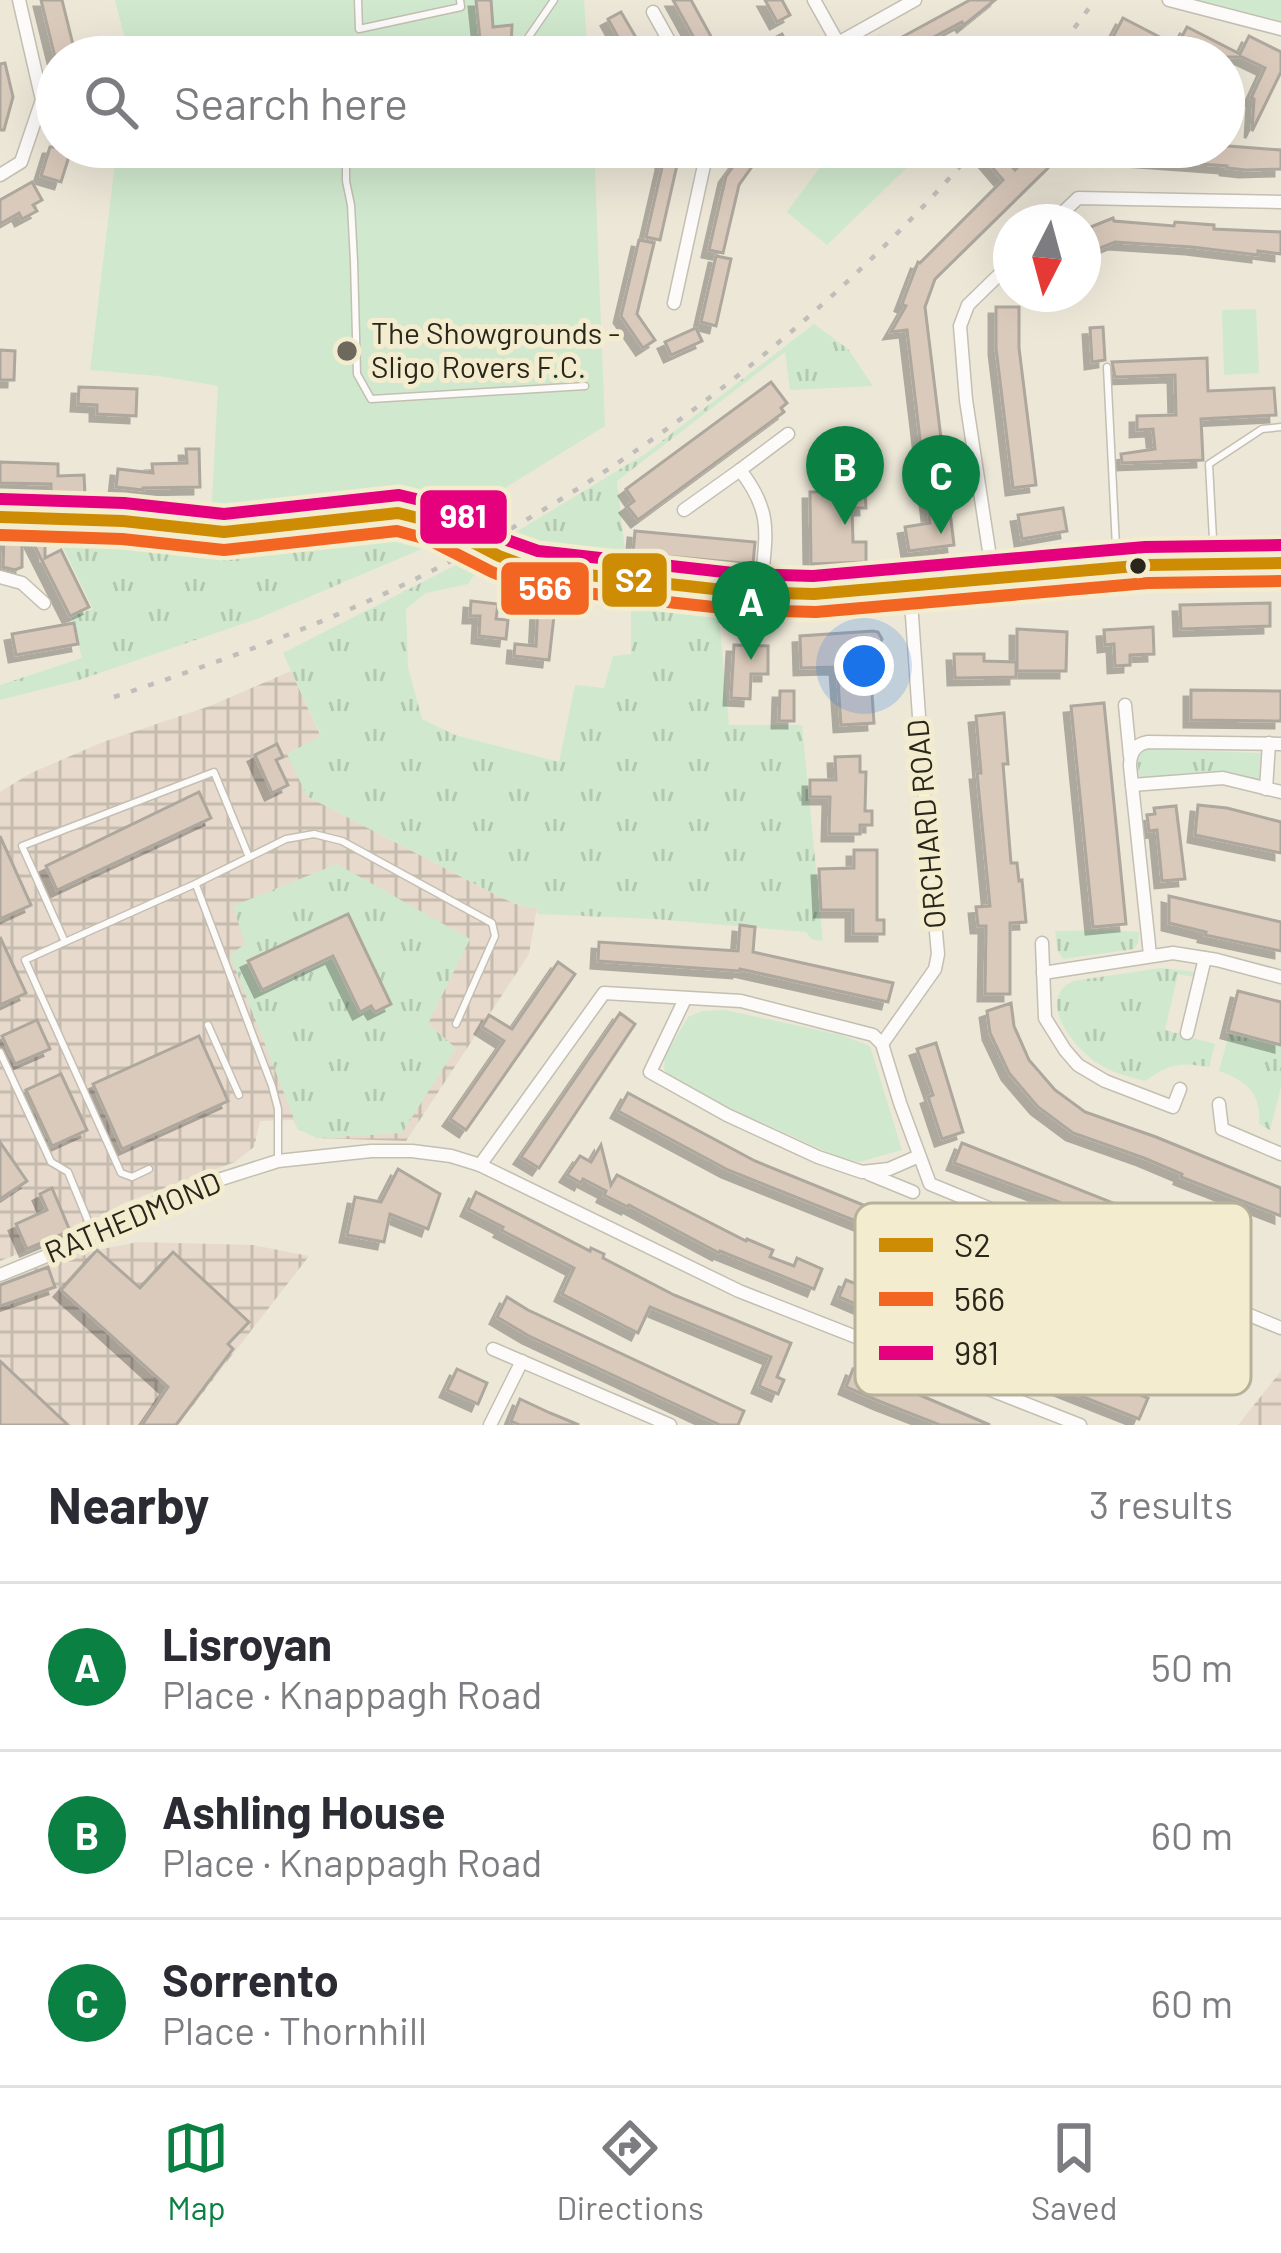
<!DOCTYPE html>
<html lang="en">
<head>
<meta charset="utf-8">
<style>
	body { margin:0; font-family:Barlow,sans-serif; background:#f7f7f7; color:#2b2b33 }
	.compass { position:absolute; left:993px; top:204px; width:108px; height:108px; border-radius:50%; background:#fff; box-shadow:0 12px 48px #0002; rotate:186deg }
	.you { position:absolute; left:864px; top:666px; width:42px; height:42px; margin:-30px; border:9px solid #fff; border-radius:50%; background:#1a73e8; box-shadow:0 0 0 18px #1a73e833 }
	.badge { display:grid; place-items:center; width:78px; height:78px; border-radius:50%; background:#0b8043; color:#fff; font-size:39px; font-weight:700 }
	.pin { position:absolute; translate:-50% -99px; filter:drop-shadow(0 3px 6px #0008) }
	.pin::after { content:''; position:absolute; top:63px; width:42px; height:36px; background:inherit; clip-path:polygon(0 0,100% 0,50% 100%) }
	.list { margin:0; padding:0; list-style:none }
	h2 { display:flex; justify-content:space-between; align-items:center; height:156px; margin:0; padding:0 48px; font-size:51px }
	h2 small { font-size:39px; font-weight:400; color:#7c7c81 }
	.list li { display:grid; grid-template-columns:78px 1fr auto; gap:36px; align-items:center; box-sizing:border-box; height:168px; padding:0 48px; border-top:3px solid #e1e1e2 }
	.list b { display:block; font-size:45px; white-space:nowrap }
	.list p { margin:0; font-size:39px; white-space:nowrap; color:#7c7c81 }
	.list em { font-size:39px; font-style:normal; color:#7c7c81 }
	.icon { flex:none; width:66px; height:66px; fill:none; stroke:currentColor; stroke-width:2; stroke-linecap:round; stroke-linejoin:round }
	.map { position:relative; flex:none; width:1281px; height:1425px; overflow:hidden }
	.search { position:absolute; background:#fff; box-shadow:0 12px 48px #0002; left:36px; right:36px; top:36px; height:132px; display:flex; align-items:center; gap:30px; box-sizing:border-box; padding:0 42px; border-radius:66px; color:#7c7c81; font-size:45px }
	.sheet { height:660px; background:#fff }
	nav { display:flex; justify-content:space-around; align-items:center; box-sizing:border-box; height:168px; border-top:3px solid #e1e1e2; background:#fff; font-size:33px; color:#7c7c81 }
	nav a { display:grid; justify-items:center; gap:6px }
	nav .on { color:#0b8043 }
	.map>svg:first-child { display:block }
	.industrial { fill:url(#industrial-grid) }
	.grass { fill:url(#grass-tufts) }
	.park { fill:#d0e9ce }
	.building { fill:#dacabc; stroke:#aea79d; stroke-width:3; filter:url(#shadow) }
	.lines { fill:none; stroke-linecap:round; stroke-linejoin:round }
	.lane-casing { stroke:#c3bfb2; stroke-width:9 }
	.street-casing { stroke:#c3bfb2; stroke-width:15 }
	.secondary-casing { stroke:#c3bfb2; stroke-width:21 }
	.lane { stroke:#fcfbf9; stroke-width:6 }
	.street { stroke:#fcfbf9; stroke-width:12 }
	.secondary { stroke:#fcfbf9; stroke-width:18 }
	.rail { stroke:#bfbeba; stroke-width:4.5; stroke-dasharray:6 12; stroke-linecap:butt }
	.bus-1-casing { stroke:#f4eccf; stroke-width:21 }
	.bus-2-casing { stroke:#f4eccf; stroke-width:21 }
	.bus-3-casing { stroke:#f4eccf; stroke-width:21 }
	.bus-1 { stroke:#ce8c05; stroke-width:12 }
	.bus-2 { stroke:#f26522; stroke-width:12 }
	.bus-3 { stroke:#e5007d; stroke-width:12 }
	.poi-dot { fill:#6d6a5d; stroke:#f4eccf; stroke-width:4.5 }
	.bus-dot { fill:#29261b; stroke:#f4eccf; stroke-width:4.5 }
	.labels { text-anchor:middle; stroke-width:10; stroke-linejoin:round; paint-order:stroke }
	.poi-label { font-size:30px; fill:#29261b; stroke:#f4eccf; text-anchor:start }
	.street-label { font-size:30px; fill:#29261b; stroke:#f4eccf }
	.key { fill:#f4eccf; stroke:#b7b199; stroke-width:3 }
	.key-label { font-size:33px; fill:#29261b }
	.line-badge { stroke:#f4eccf; stroke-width:4.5 }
	.badge-label { font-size:33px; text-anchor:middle; font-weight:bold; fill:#fff }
</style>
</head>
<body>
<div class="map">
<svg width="1281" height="1425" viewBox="0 0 1281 1425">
	<defs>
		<pattern id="industrial-grid" width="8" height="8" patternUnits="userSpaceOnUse" patternTransform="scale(3)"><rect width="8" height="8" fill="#e7dacc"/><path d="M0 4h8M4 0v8" fill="none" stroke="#c6bbaf"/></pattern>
		<pattern id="grass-tufts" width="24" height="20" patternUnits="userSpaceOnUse" patternTransform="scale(3)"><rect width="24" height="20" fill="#d0e9ce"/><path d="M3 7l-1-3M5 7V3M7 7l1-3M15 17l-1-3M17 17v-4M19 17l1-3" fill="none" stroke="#b3c8b0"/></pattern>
		<filter id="shadow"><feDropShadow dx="-7" dy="7" stdDeviation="0" flood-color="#0004"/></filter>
	</defs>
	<rect width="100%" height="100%" fill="#ece7d7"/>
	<!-- industrial -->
	<g class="industrial">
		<path d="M291,671L321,737L288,754L307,796L500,897L521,906L537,908L529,954L406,1141L317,1138L298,1129L293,1120L260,1121L254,1147L235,1162L124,1203L69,1234L0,1261V792L31,773L103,742L210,706Z"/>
		<path d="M138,1242L253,1245L309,1256L178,1425H0V1284L85,1247L97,1250Z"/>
		<path d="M1281,1371V1425H1238Z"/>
	</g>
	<!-- grass -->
	<g class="grass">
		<path d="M814,324L848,349L873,386L790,390L785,352L617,481L626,559L622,569L535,562L491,547L645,454Z"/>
		<path d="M397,520L426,525L450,537L257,619L79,680L0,700V685L82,658L71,616L93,609L56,533L225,540Z"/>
		<path d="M462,562L481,565L468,584L426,593L406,609L408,667L422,719L455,735L559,762L575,685L604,688L613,656L631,654V594L717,596L729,725H802L823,941L811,939L806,932L655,919L537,914V908L521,906L500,897L307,796L287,754L321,736L283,653Z"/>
		<path d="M1146,749L1261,753L1259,779L1220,771L1176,774L1144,779L1139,775C1138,765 1135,754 1146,749Z"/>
		<path d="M337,864L470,939L428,1024L456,1048L402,1133L317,1138L298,1129L230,955L245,944L233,906Z"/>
		<path d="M1110,930L1139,932L1138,943L1134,949L1063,959L1058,952L1055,931Z"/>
		<path d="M1161,968L1196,972L1194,977L1178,974L1165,1030L1215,1044L1209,1067C1179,1062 1170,1063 1145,1081C1130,1077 1112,1073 1099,1064C1075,1050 1034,999 1073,981Z"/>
		<path d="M1229,1034L1281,1045V1087L1270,1130L1259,1124C1262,1094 1246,1080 1219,1071Z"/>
	</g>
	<!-- park -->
	<g class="park">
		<path d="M115,0H584L588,57H126V43Z"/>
		<path d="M1182,0H1281V23Z"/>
		<path d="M880,34L893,57H839Z"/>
		<path d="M117,147H594L605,426L482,502L418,490L369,491L371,507L243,521L211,520L218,386L159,376L90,370Z"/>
		<path d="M835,147H928L827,245L787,212Z"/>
		<path d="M1256,309L1259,373L1224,375L1222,310Z"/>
		<path d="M725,1010L841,1035L870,1046L902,1150L859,1162L843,1159L727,1107L668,1077L664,1068L665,1056L688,1017L703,1011Z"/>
	</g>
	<!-- building -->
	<g class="building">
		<path d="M41,0H62L76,57H55Z"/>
		<path d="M476,0H491L493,27L512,25L511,46L481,49Z"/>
		<path d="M673,0H691L713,40L699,47Z"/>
		<path d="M765,0H782L790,15L777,22Z"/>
		<path d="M970,0H995L964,25L962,22L900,55L893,42Z"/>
		<path d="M621,12L638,41L647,57H629L608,19Z"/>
		<path d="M1123,18L1177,46L1187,27L1240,54L1249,36L1281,52V72L1252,131L1254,99L1251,98L1265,68L1242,57H1150L1113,37Z"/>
		<path d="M782,34L789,47L773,55L738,57Z"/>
		<rect x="571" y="39" width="15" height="18"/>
		<path d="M5,63L13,97L4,130H0V64Z"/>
		<path d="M1228,146L1281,150V169L1246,170L1227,168V166L1132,159L1134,147Z"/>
		<path d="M50,147H72L61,182L41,176Z"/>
		<path d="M660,147H674L677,165L660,240L646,237L663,163Z"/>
		<path d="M747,147H766L739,185L723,253L709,250L726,176Z"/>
		<path d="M1036,147L1053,163L935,279L925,307L954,545L909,551L905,527L930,523L907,330L891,332L906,306L902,304L918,262L920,263L1003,180L985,159L997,149L1015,170Z"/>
		<path d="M32,182L42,200L33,205L37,211L22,219L19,213L0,224V200Z"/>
		<path d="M1113,218L1114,221L1174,226L1175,222L1214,225V229L1281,232V254L1258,251V255L1192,247L1115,242L1083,255V230Z"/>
		<path d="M639,240L654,243L637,314L655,340L643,348L621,316Z"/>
		<path d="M716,256L731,259L716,326L701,322Z"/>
		<path d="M996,307H1019V348L1036,485L1013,488L996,348Z"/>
		<path d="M1103,327L1105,360L1092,362L1090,328Z"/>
		<path d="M696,328L702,341L671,355L665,342Z"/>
		<path d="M0,350L15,351L14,380H0Z"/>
		<path d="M1207,358L1208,391L1274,388L1276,415L1201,419L1203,460L1122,463L1121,454L1155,449L1153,429L1137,430V416L1176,415L1175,375L1115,377L1112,362Z"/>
		<path d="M771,382L787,403L781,408L784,412L638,520L627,506L634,501L626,489Z"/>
		<path d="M79,387L137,389L136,416L97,414V405L78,404Z"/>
		<path d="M186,449H199L200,487L143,488V490L116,487L118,469L153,473L152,464L187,463Z"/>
		<path d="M0,462L58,464V476L84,475L85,495L51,496V484L0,483Z"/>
		<path d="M865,491L866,508H852L853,542H866V562L811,564L810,492Z"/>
		<path d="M1063,508L1067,531L1022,539L1018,515Z"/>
		<path d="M635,531L755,542L753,564L633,553Z"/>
		<path d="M4,535H22V567L15,570L3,567Z"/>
		<path d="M29,535H45V558L61,550L89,607L70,616Z"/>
		<path d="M471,601L498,604L496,619L508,620L506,639L479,636L480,616H470Z"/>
		<path d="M1270,603V626L1181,629L1180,605Z"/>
		<path d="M538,606L555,607L549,660L514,656L515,644L536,646Z"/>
		<path d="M74,623L78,644L16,655L12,634Z"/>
		<path d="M1153,627L1154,654L1130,655V665L1115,666L1114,644L1105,645L1104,630Z"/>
		<path d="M1017,629L1067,632L1066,671H1017Z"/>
		<path d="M873,631L878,632L882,639L879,646L880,665H870L874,723L841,725L837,667L801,668L800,636Z"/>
		<path d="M734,645L768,646V674H751L750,699L731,698Z"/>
		<path d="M954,654H984V661L1016,662V677L955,678Z"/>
		<path d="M1191,690L1281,691V721L1191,720Z"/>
		<path d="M780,691H794V721H779Z"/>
		<path d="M1104,703L1126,924L1093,927L1071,706Z"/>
		<path d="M1004,713L1008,764H1003L1011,863H1017L1019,881L1022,880L1026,922L1010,923V994H985L986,926H978L976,907L990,906L977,773H981L976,716Z"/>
		<path d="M277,744L283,757L276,760L288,785L272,793L255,755Z"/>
		<path d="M860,756V772H866L865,811H872V825H860V834H829L830,797H810V780H836L835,757Z"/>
		<path d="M199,792L211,818L57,890L46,866Z"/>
		<path d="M1198,805L1227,808L1281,822V853L1195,835Z"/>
		<path d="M1176,806L1185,879L1162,881L1157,830L1149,831L1147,815L1155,814L1154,808Z"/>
		<path d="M0,836L31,905L0,919Z"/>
		<path d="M854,850H877V920H884V934H853V910H821L819,869L854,868Z"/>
		<path d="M1169,896L1281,922V951L1205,935L1206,932L1169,923Z"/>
		<path d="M348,914L391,1004L375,1012L371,1006L360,1012L333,956L262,990L248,961Z"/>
		<path d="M740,925L755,927L753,952L893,983L888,1002L740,969L739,971L598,961L599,942L738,951Z"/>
		<path d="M0,937L26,993L0,1005Z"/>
		<path d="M558,962L575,974L466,1130L450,1119L504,1041L482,1027L489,1015L512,1029Z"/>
		<path d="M1238,991L1281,1002V1045L1228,1031Z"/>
		<path d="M1011,1003L1014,1026L1029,1060L1055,1090L1085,1112L1156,1137L1281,1188V1216L1181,1177L1182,1174L1144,1158L1073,1133L1038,1107L1009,1073L990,1033L987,1011Z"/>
		<path d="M620,1013L635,1024L539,1168L521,1157Z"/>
		<path d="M37,1020L50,1049L15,1064L2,1036Z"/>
		<path d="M199,1036L228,1101L122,1149L93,1084Z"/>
		<path d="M936,1043L963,1132L942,1139L928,1097L933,1095L917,1049Z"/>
		<path d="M61,1074L87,1130L52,1146L26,1090Z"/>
		<path d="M628,1093L755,1161L898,1219L891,1235L728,1170L618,1111Z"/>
		<path d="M0,1142L27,1181L0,1199Z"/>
		<path d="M962,1143L1186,1232L1179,1250L1086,1212L954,1163Z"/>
		<path d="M601,1145L611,1185L617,1175L746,1241L747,1239L773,1250L770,1257L794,1266L797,1258L822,1269L814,1289L720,1251L719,1253L629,1205L628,1207L604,1195L606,1191L583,1179L581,1183L567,1175L580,1156L591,1162Z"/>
		<path d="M398,1169L440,1194L428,1229L390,1214L384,1242L347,1235L355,1197L381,1202Z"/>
		<path d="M52,1188L70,1231L27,1249L16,1224L47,1210L40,1194Z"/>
		<path d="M476,1192L590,1251L591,1248L604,1254L603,1258L674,1295L791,1343L777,1377L784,1380L778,1394L759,1386L771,1357L650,1307L638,1333L562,1294L574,1268L501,1230L503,1227L468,1209Z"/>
		<path d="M97,1250L140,1288L173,1252L249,1322L228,1344L233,1349L176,1425H142L168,1387L61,1290Z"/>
		<path d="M48,1267L55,1287L0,1306V1285Z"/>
		<path d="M846,1280L872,1290L865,1308L839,1297Z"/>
		<path d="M507,1297L528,1310L744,1411L738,1425H720L529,1336L497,1317Z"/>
		<path d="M1029,1351L1148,1398L1139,1419L1015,1370L1020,1357L1026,1359Z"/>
		<path d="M0,1361L68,1425H0Z"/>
		<path d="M457,1369L487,1383L478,1404L447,1390Z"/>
		<path d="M853,1369L922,1396L990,1425H940L881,1402L846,1387Z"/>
		<path d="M520,1399L550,1413L579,1425H520L511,1421Z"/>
	</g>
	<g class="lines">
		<!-- lane casing -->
		<g class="lane-casing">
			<g id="lane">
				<path d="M358,0L359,29L461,7L460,0"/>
				<path d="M512,57L521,48L554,0"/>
				<path d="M346,147V181L351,205L354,261L357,374L371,399L585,386"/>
				<path d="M1107,367L1117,567"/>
				<path d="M1214,558L1209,464L1262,429L1281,427"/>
				<path d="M249,857L214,772L22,846L65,942L195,884L286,839L314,834L342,841L492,923L495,936L456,1024"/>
				<path d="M196,885L272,1086L278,1109V1158"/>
				<path d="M65,942L25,960L121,1173L132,1177L149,1169"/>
				<path d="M208,1025L239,1095"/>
				<path d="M0,1052L51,1162L68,1172L93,1233"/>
			</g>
		</g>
		<!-- street casing -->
		<g class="street-casing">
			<g id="street">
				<path d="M814,0L838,43L816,57"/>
				<path d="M1169,0L1281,29"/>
				<path d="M653,12L678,57"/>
				<path d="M838,43L915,0"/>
				<path d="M0,175L21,162L42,100L19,0"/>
				<path d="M1053,222L1078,198L1281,202"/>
				<path d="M674,303L708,147"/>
				<path d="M740,470L788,434"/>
				<path d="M684,510L740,470C776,516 764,538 761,592"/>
				<path d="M0,577L22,583L44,603"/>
				<path d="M993,577L966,400L960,326L968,305L1011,263"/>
				<path d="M1125,705L1130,756"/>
				<path d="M1132,785L1223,778L1281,792"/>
				<path d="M1266,789L1269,743"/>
				<path d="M1042,943L1045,1018L1065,1050L1078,1065L1105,1081L1173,1107L1180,1089"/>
				<path d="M1150,955L1130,766C1130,753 1135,744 1148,742L1281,744"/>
				<path d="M1043,973L1173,953L1217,960L1281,977"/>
				<path d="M685,999L650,1072L727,1115L818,1157L862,1172L889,1169L919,1156"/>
				<path d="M1187,1033L1205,958"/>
				<path d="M882,1044L935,969L938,954L928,846L910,587"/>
				<path d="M1219,1104L1222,1129L1281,1154"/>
				<path d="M869,1174L913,1192"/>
				<path d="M0,1275L49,1255L171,1195L278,1161L371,1151H412L451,1156L480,1165"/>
				<path d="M493,1349L670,1425"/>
				<path d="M933,1369L961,1297L989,1210"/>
				<path d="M490,1425L522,1361"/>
				<path d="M1080,1425L739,1291L480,1165L604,993L741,1001L873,1035L882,1044L900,1103L930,1184L1281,1328"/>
			</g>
		</g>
		<!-- secondary casing -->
		<g class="secondary-casing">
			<path id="secondary" d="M0,517L123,521L224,532L398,513C449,517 485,557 534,569L741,592L814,594L1147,565L1281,563"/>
		</g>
		<!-- lane -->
		<use href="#lane" class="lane"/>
		<!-- street -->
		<use href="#street" class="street"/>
		<!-- secondary -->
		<use href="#secondary" class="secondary"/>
		<!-- rail -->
		<g class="rail">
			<path d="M1053,57L1095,0"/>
			<path d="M114,697C229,659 344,617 451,561C649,459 832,315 977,147"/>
		</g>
		<!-- bus-1 casing -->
		<g class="bus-1-casing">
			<path id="bus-1" d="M0,517L123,521L224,532L398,513L434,522L499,556L534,569L741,592L814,594L1147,565L1281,563"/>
		</g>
		<!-- bus-2 casing -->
		<g class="bus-2-casing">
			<path id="bus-2" d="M0,535L122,539L224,550L397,531L427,539L492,572L530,587L741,610L816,612L1148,583L1281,581"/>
		</g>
		<!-- bus-3 casing -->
		<g class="bus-3-casing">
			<path id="bus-3" d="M1,499L124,503L224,514L399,495L441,505L507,540L538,551L742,574L813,576L1145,547L1281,545"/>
		</g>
		<!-- bus-1 -->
		<use href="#bus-1" class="bus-1"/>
		<!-- bus-2 -->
		<use href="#bus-2" class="bus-2"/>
		<!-- bus-3 -->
		<use href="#bus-3" class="bus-3"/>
	</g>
	<!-- markers -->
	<circle class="poi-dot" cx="347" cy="351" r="12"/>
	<circle class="bus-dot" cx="1138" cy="566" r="10"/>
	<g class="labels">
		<!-- poi labels -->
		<g class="poi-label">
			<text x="371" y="344">The Showgrounds -<tspan x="371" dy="34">Sligo Rovers F.C.</tspan></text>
		</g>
		<!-- street labels -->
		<g class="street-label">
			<text transform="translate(927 824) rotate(-95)" y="10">ORCHARD ROAD</text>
			<text transform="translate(133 1218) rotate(-23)" y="10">RATHEDMOND</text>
		</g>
	</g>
	<!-- legend -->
	<rect x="855" y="1203" width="396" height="192" rx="18" class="key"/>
	<rect x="879" y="1238" width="54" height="14" fill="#ce8c05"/>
	<rect x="879" y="1292" width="54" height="14" fill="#f26522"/>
	<rect x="879" y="1346" width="54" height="14" fill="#e5007d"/>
	<g class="key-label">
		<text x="954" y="1257">S2</text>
		<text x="954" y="1311">566</text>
		<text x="954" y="1365">981</text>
	</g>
	<g class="line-badge">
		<rect x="418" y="488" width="91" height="58" rx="12" fill="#e5007d"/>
		<rect x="600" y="551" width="69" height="58" rx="12" fill="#ce8c05"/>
		<rect x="499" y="560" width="92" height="57" rx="12" fill="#f26522"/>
	</g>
	<g class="badge-label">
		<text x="463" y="528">981</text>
		<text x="634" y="592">S2</text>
		<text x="545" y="600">566</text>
	</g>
</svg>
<svg class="compass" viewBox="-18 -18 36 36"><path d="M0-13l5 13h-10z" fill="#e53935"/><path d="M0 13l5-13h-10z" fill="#7c7c81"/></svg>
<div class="you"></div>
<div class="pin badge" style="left:751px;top:660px">A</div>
<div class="pin badge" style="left:845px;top:525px">B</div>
<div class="pin badge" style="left:941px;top:534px">C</div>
<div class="search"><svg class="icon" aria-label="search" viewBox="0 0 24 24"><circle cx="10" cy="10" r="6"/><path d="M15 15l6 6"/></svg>Search here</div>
</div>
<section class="sheet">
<h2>Nearby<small>3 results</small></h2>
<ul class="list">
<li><span class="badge">A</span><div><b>Lisroyan</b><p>Place · Knappagh Road</p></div><em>50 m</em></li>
<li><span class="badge">B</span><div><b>Ashling House</b><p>Place · Knappagh Road</p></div><em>60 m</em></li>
<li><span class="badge">C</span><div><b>Sorrento</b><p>Place · Thornhill</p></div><em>60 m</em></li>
</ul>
</section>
<nav>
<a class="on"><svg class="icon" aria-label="map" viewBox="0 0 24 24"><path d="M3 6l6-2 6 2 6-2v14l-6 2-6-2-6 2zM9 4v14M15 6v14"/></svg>Map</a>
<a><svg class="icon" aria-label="directions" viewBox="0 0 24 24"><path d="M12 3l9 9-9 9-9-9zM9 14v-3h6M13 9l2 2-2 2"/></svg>Directions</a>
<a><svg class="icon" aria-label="saved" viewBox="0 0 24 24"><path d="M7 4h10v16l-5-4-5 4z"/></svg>Saved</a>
</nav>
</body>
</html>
